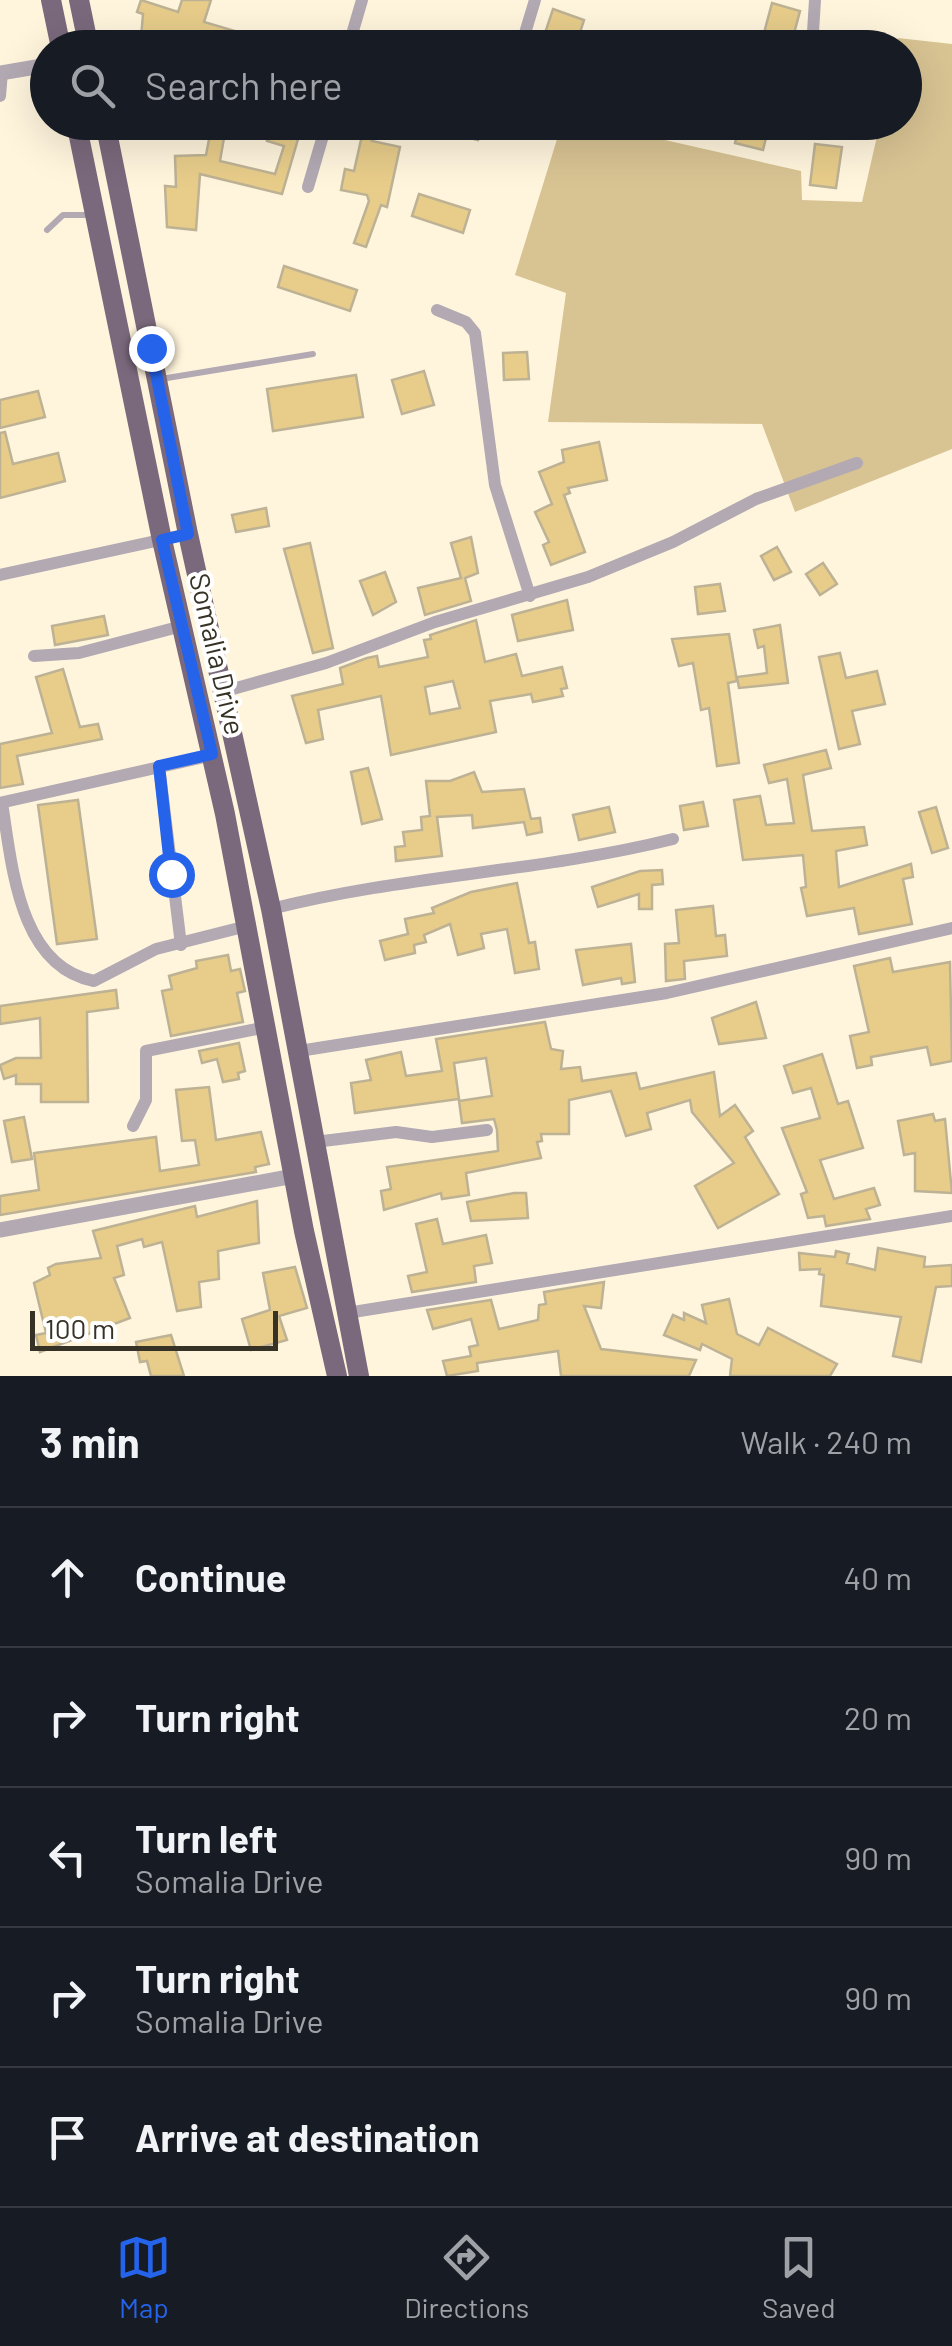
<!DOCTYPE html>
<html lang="en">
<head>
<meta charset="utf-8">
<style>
	body { margin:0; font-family:Barlow,sans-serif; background:#242831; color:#f1f3f6 }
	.scale { position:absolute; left:30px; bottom:25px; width:248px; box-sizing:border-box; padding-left:10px; border:5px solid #373226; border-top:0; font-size:28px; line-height:35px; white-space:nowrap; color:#373226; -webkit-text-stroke:8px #fff; paint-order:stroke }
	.stop { position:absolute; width:30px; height:30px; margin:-22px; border:8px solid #2563eb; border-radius:50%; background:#fff }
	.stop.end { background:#2563eb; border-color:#fff; box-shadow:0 2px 10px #0008 }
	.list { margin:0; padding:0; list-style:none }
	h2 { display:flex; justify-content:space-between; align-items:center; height:130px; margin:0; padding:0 40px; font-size:42px }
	h2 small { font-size:32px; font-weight:400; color:#9ea1a6 }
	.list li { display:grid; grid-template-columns:65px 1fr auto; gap:30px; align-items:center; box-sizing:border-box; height:140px; padding:0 40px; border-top:2px solid #363941 }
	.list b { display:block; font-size:38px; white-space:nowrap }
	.list p { margin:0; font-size:32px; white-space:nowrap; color:#9ea1a6 }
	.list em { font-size:32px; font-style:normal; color:#9ea1a6 }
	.icon { flex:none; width:55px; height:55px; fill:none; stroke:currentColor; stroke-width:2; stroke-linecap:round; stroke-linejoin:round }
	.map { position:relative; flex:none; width:952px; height:1376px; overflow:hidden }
	.search { position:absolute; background:#171b24; box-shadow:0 10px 40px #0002; left:30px; right:30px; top:30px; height:110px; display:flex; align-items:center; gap:25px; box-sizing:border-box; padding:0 35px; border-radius:55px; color:#9ea1a6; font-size:38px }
	.sheet { height:830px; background:#171b24 }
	nav { display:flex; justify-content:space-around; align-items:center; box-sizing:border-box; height:140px; border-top:2px solid #363941; background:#171b24; font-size:28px; color:#9ea1a6 }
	nav a { display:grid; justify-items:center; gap:5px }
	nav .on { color:#2563eb }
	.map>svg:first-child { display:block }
	.green { fill:#d8c393 }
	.building { fill:#e7cc8a; stroke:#beb295; stroke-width:2.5; fill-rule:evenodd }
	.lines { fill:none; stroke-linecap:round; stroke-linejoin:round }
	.service { stroke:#b2a9b3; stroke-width:6 }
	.minor { stroke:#b2a9b3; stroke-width:12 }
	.tertiary { stroke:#b2a9b3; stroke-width:15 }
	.primary { stroke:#7a697c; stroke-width:20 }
	.route { stroke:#2563eb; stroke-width:12 }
	.labels { text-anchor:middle; stroke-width:8; stroke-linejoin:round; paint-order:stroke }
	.street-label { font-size:28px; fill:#373226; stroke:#fff }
</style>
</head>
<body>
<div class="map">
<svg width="952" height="1376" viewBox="0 0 952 1376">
	<rect width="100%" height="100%" fill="#fff5dd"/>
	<!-- green -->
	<path class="green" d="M898,38L952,44V449L795,512L762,424L548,422L566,293L515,275L562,123H590L801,171L802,200L862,202L880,123L904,122V48L896,47Z"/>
	<!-- building -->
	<g class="building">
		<path d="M141,0L178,12L182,0H211L204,22L235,31L231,48L182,38L181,42L141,38L143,14L137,12Z"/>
		<path d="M772,3L800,11L792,41L764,33Z"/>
		<path d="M553,9L584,20L575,48H540Z"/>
		<path d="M272,122H303L282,194L200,174L196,230L167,227L165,186L176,187L175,156L206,155L211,129L225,132L220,161L275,174L284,146L267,141Z"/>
		<path d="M365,122H385L372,141L400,147L387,207L381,205L366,247L354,243L369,201L367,195L341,190L345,169L354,171Z"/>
		<path d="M428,122H482L478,140L427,128Z"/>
		<path d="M740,122H770L763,150L735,143Z"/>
		<path d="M815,144L842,147L836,188L810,185Z"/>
		<path d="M419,194L470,210L463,233L412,216Z"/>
		<path d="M284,266L357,290L350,311L278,287Z"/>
		<path d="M527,352L529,379L504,380L503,353Z"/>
		<path d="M424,371L434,405L402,414L392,380Z"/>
		<path d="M356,375L363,417L273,431L267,389Z"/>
		<path d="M38,391L45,417L0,428V400Z"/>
		<path d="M5,432L13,464L58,453L65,481L0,498V433Z"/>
		<path d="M599,442L607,480L568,488L570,493L564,495L585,552L551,565L543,545L549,542L535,512L552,504L539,472L564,462L562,450Z"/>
		<path d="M266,508L269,526L236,532L232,515Z"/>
		<path d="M471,537L478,573L465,578L471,601L425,615L418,588L461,578L451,543Z"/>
		<path d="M310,543L333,648L313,653L284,549Z"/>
		<path d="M777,547L791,572L774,580L761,556Z"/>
		<path d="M823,563L837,584L820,595L806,574Z"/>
		<path d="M385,572L396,602L373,615L360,581Z"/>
		<path d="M720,584L725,611L698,614L695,587Z"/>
		<path d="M567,600L573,630L518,641L512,615Z"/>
		<path d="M104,616L108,635L55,645L52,626Z"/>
		<path d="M476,620L485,662L516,654L522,676L562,667L567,688L561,689L563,696L533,702L531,694L490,701L496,732L391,755L381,696L318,710L323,739L306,743L292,696L343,684L340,668L367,658L377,656L379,667L428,657L424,640L431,639L430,635ZM453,681L460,708L430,714L425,687Z"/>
		<path d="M780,625L788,683L739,688L737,677L767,673L764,646L758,648L754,630Z"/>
		<path d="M729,634L737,681L728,683L739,763L717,766L709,708L701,710L693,663L679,666L672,639Z"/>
		<path d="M840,653L846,678L877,671L885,704L852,711L860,744L839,749L819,657Z"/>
		<path d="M63,669L80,727L98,724L102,739L17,756L23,784L0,788V744L52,733L36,677Z"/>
		<path d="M826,750L831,768L803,775L812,831L864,827L867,845L836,851L839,887L911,864L913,877L903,879L912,924L859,934L854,908L807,916L801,888L806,887L803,855L743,860L734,800L760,796L766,825L794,823L787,779L769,783L764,765Z"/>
		<path d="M368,768L382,819L362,824L351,772Z"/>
		<path d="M474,772L482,792L524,789L531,819L540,818L542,832L527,835L524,822L473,828L472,815L437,817L442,856L396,861L395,847L405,846L403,832L422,830L421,817L430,816L426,781H450Z"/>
		<path d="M78,800L97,939L57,944L38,805Z"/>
		<path d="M703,802L708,826L684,830L680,806Z"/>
		<path d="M609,807L615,832L579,840L573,815Z"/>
		<path d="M936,807L948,848L932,853L919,812Z"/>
		<path d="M662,870L663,884L652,885V909H639V894L598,907L592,887L640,871Z"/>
		<path d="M517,883L529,943L535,942L539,969L515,973L507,929L481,934L484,948L458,955L450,924L424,935L426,942L414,945L415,953L385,960L380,941L408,934L405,919L434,913L432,908L471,892Z"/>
		<path d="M713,906L716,936L725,935L727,956L684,961L685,979L666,981L665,944L679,943L676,910Z"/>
		<path d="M631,944L635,982L622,984L621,978L583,985L576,950Z"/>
		<path d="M228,955L231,971L240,969L245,991L237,993L243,1022L171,1036L162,991L172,989L169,976L197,968L196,961Z"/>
		<path d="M890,958L893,972L950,962L952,1061L931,1065L927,1047L871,1057L872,1065L857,1068L850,1036L869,1032L854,966Z"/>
		<path d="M116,990L118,1008L87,1012L88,1102H41V1084H16V1075L4,1079L0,1065L16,1058H41L40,1018L0,1024V1006Z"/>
		<path d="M756,1002L766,1038L719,1044L712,1018Z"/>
		<path d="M545,1022L551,1049L563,1051L561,1069L580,1067L582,1081L636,1073L640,1089L714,1072L720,1116L735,1105L753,1131L745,1137L779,1194L718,1228L695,1186L734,1163L692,1112L690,1100L647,1113L651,1129L626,1136L611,1091L569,1100V1134H541L542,1141L537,1142L541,1158L466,1173L469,1195L442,1199L441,1193L384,1210L381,1191L391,1189L387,1167L498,1151L497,1130L494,1119L462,1123L459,1101L492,1096L486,1058L454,1063L459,1099L355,1113L351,1083L371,1080L366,1060L401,1052L406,1076L442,1071L436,1039Z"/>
		<path d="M239,1043L245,1071L238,1073L239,1079L223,1082L217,1059L202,1063L199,1051Z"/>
		<path d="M822,1054L838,1104L848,1101L863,1148L820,1160L834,1199L874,1188L880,1205L866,1209L870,1219L826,1226L824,1216L808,1218L801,1194L807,1192L782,1128L820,1118L811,1088L793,1093L784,1066Z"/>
		<path d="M209,1087L216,1140L261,1132L269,1164L255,1167L256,1172L0,1215V1196L39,1190L34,1153L156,1137L160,1171L199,1165L195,1140L182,1141L176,1090Z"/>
		<path d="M933,1114L935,1121L945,1119L952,1193L915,1191V1153L904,1155L898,1121Z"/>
		<path d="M24,1117L32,1159L12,1162L4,1121Z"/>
		<path d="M514,1193H526L528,1218L471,1221L467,1202Z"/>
		<path d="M257,1201L259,1243L218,1251L219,1279L199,1282L201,1307L177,1311L162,1242L144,1247L142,1239L117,1246L124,1275L114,1278L130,1318L40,1352L36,1335L46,1333L34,1283L50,1275L48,1268L56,1264L101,1258L93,1231L195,1206L197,1217Z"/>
		<path d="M437,1219L443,1244L486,1235L492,1263L474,1266L476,1282L412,1292L408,1276L427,1272L416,1224Z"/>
		<path d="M878,1248L925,1257L924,1267L952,1265V1286L936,1287L921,1362L893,1356L901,1317L821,1306L824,1275L819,1274L820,1269L800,1270L799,1253L835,1257L836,1251L849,1254L847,1263L875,1270Z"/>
		<path d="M295,1267L307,1308L279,1316L287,1340L251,1350L242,1319L270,1310L263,1273Z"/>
		<path d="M604,1282L601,1308L584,1306L601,1349L696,1360L689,1376H561L558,1351L477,1363L478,1371L447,1376L443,1361L471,1356L469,1347L478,1345L471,1319L433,1329L427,1310L491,1300L499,1329L538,1320L539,1305L546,1304L544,1292Z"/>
		<path d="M729,1299L737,1334L759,1345L768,1328L837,1364L830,1376H730L732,1359L702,1344L700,1350L664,1335L673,1315L684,1320V1313L706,1323L702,1305Z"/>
		<path d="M171,1335L184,1376H151L147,1361L140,1362L136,1342Z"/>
	</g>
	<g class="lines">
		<!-- service -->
		<g class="service">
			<path d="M47,230L63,215H89"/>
			<path d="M161,379L313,354"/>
		</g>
		<!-- minor -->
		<g class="minor">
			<path d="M522,43L535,0"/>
			<path d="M348,48L362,0"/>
			<path d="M812,48L815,0"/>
			<path d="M0,96L2,72"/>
			<path d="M803,134L804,122"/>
			<path d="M308,187L327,122"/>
			<path d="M437,310L466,322L475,333L495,485L530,596"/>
			<path d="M0,575L188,534"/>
			<path d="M34,656L79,653L182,626"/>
			<path d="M222,692L326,663L435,622L588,577L673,542L756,499L857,463"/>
			<path d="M159,766L181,945"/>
			<path d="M0,803L213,755"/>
			<path d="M2,803C12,864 18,966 94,981L156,949L247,926"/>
			<path d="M271,909C403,875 541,872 673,839"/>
			<path d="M299,1051L667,993L952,928"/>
			<path d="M133,1126L146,1100V1051L267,1027"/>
			<path d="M315,1142L396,1132L432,1137L487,1130"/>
			<path d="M347,1313L952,1216"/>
		</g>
		<!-- tertiary -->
		<g class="tertiary">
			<path d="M0,73L48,65"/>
			<path d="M0,1230L294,1176"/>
		</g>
		<!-- primary -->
		<g class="primary">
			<path d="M51,0L61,48"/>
			<path d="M79,0L89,48"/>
			<path d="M76,122L162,540L225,814L304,1231L337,1376"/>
			<path d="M105,122L188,534L271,909L359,1376"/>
		</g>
	</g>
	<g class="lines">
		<!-- route -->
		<path class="route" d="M151,348L188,534L162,540L212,754L159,766L171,874"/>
	</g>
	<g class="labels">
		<!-- street labels -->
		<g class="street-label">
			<text transform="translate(217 654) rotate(77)" y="10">Somalia Drive</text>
		</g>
	</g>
</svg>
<div class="scale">100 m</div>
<div class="stop" style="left:171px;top:874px"></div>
<div class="stop end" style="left:151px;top:348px"></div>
<div class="search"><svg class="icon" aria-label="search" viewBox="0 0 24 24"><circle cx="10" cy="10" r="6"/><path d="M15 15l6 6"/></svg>Search here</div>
</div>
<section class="sheet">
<h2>3 min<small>Walk · 240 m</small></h2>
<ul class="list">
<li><svg class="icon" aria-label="ahead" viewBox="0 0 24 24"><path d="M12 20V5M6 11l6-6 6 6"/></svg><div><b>Continue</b></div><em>40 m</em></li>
<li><svg class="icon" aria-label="right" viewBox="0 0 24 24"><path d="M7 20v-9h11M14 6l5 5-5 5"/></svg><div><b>Turn right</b></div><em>20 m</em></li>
<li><svg class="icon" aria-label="left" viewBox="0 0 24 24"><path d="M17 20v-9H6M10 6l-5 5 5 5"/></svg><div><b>Turn left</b><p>Somalia Drive</p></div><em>90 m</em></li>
<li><svg class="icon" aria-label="right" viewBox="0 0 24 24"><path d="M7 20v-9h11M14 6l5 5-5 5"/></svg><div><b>Turn right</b><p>Somalia Drive</p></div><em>90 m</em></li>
<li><svg class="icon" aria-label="arrive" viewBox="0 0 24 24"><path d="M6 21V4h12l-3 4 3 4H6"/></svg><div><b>Arrive at destination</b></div></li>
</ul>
</section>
<nav>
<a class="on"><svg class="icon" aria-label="map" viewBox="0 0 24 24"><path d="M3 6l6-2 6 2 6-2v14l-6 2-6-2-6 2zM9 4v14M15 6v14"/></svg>Map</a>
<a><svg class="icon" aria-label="directions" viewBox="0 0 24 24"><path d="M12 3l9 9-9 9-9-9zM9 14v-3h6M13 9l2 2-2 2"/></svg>Directions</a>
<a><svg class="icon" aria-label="saved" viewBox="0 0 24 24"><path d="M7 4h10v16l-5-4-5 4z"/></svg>Saved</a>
</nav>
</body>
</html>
